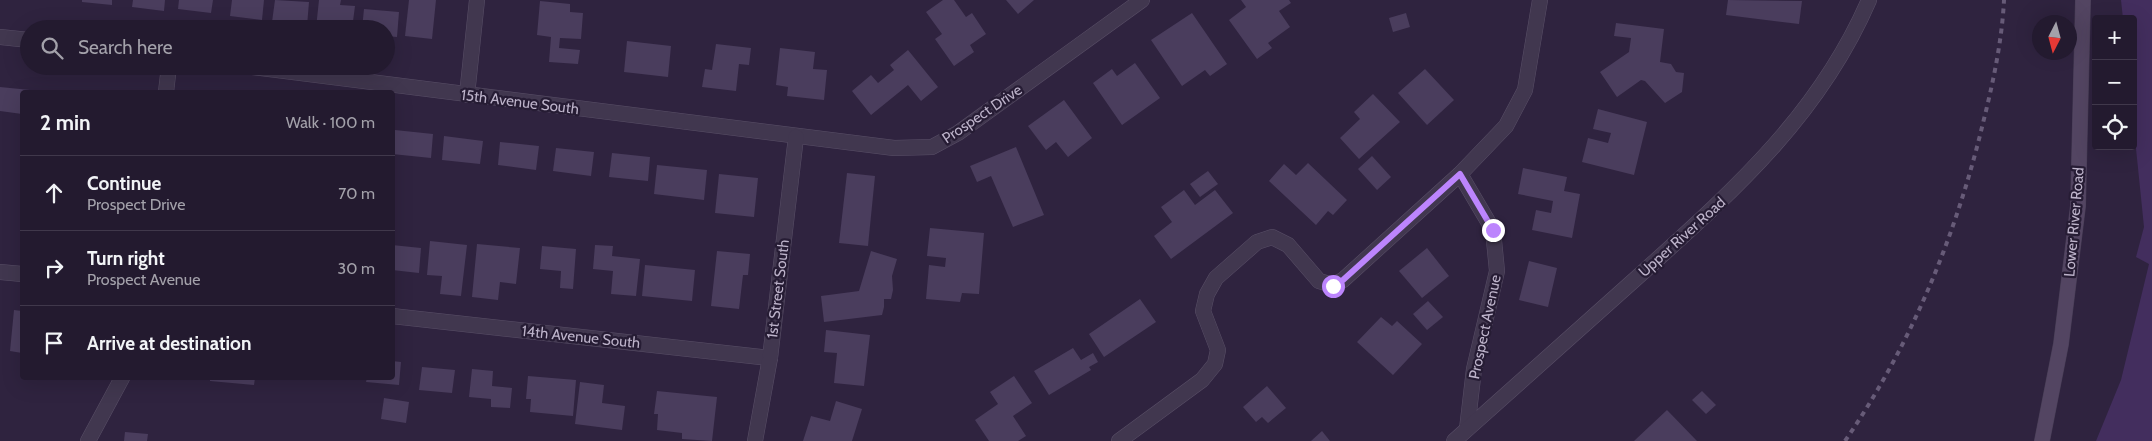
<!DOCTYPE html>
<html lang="en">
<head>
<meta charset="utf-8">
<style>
	body { margin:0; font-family:Cabin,sans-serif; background:#2b2337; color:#f1f3f6 }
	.controls { position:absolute; right:15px; top:15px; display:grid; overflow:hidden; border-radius:5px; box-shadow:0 5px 20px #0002 }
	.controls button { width:45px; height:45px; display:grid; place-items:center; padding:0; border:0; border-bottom:1px solid #40384b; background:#231a2f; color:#f1f3f6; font:25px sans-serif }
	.compass { position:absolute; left:2032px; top:15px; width:45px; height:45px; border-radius:50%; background:#231a2f; box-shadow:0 5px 20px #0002; rotate:186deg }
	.stop { position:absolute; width:15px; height:15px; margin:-11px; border:4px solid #bc85fd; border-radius:50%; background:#fff }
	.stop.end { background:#bc85fd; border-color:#fff; box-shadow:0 1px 5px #0008 }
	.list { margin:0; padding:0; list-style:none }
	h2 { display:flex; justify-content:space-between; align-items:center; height:65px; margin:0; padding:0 20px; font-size:21px }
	h2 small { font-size:16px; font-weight:400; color:#a3a1aa }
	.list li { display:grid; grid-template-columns:32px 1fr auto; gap:15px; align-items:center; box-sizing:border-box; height:75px; padding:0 20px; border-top:1px solid #40384b }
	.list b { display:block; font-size:19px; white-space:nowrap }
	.list p { margin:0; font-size:16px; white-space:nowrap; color:#a3a1aa }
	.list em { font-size:16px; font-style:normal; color:#a3a1aa }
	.icon { flex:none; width:28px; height:28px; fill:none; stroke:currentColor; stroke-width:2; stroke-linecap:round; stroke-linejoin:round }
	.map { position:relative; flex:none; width:2152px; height:441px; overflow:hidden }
	.search { position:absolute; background:#231a2f; box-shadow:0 5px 20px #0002; left:20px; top:20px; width:375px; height:55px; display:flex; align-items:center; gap:12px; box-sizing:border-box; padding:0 18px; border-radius:28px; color:#a3a1aa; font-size:19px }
	.panel { position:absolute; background:#231a2f; box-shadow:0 5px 20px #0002; left:20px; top:90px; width:375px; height:290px; border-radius:5px }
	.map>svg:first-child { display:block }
	.water { fill:#432e5e }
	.building { fill:#4a3d5d }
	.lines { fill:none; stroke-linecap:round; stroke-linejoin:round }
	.street-casing { stroke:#594f67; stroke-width:16 }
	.secondary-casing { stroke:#473d55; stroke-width:16 }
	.street { stroke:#41374f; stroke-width:15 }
	.secondary { stroke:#534562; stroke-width:15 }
	.rail { stroke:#675b78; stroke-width:4; stroke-dasharray:5 5; stroke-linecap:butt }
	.route { stroke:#bc85fd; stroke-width:6 }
	.labels { text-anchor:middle; stroke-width:4.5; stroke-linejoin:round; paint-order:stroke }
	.street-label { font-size:15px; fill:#bdb3ca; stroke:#261c34 }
</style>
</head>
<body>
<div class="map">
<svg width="2152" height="441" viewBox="0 0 2152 441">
	<rect width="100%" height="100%" fill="#2f233f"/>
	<!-- water -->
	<path class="water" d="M2121,0H2152V441H2096L2121,380L2149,264L2136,257L2144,227L2133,119V19H2123Z"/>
	<!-- building -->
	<g class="building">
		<path d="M82,0H112V5L82,2Z"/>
		<path d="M133,0H165L164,11L132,7Z"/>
		<path d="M179,0H213L211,13L178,9Z"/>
		<path d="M232,0H264L262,20L230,16Z"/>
		<path d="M275,0L309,2L307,26L272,22Z"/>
		<path d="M319,0H341L340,5L355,6L352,29L316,28Z"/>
		<path d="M409,0H436L432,39L405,36Z"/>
		<path d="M943,0H954L966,17L972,13L986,34L970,45L974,52L954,66L935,39L942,34L926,12Z"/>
		<path d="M1006,0H1034L1018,14Z"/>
		<path d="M1241,0H1289L1291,3L1279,11L1290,27L1268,43L1272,48L1257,59L1229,20L1246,7Z"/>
		<path d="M1728,0L1802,1L1799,24L1726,15Z"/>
		<path d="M540,1L570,4V12L583,13L581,39L560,38L559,48L580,50L578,64L549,62L551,37L537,35Z"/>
		<path d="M364,9L399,12L397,37L386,36V29H362Z"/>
		<path d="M1192,13L1227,64L1210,76L1205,70L1182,86L1151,40Z"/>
		<path d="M1406,13L1410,27L1393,32L1389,18Z"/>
		<path d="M1616,23L1664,29L1660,62L1671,64L1676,72L1684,73L1682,92L1665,103L1645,81L1641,80L1617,97L1600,72L1629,52L1631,38L1614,36Z"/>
		<path d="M627,41L671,46L668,77L624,72Z"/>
		<path d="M716,44L751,48L749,65L739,64L736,91L702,87L705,69L712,70Z"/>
		<path d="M780,48L815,52L813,69L827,70L824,100L787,96L788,87L776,85Z"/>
		<path d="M908,50L938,87L921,101L908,85L871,115L852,91L871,75L878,83L894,70L890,65Z"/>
		<path d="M1135,63L1160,98L1122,125L1093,83L1112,69L1117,76Z"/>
		<path d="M1425,69L1454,100L1427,125L1398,93Z"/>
		<path d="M0,87L30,90V92H22V114L0,111Z"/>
		<path d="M1373,94L1400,122L1359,159L1340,138L1360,119L1354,112Z"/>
		<path d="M1064,100L1092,138L1068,157L1056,142L1046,150L1028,126Z"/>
		<path d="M1598,109L1647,122L1634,175L1582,162L1588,138L1608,143L1611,133L1593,129Z"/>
		<path d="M395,130L433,134L431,158L392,154Z"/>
		<path d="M444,136L483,141L480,164L442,160Z"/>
		<path d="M500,142L539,146L536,170L498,165Z"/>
		<path d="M1016,147L1044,215L1013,227L991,176L977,182L970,166Z"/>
		<path d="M556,148L594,152L591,176L553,171Z"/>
		<path d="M612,153L650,157L648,181L609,177Z"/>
		<path d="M1372,156L1391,177L1377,190L1358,169Z"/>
		<path d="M1308,163L1347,200L1333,215L1328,211L1316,225L1269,181L1284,164L1296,175Z"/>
		<path d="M657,165L707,170L704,200L654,194Z"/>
		<path d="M1523,168L1567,177L1564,191L1580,194L1572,238L1532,230L1536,210L1551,213L1553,201L1518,194Z"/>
		<path d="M1208,171L1218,184L1200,197L1190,184Z"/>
		<path d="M847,173L875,176L868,246L839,243Z"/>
		<path d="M719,174L758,178L754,217L715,213Z"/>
		<path d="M1184,190L1195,205L1215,190L1233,213L1171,259L1154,236L1172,222L1161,207Z"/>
		<path d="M930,228L984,233L979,294L962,293L960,302L926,299L929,265L945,267L946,258L927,256Z"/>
		<path d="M430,241L467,245L461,296L440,294L442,276L427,275Z"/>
		<path d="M477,244L520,248L516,284L500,282L498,300L472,297Z"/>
		<path d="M392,245L421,248L419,273L392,270Z"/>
		<path d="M595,245L613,246L612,256L640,259L636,296L611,294L613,271L593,269Z"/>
		<path d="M542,246L576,249L573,289L560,288L561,271L540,269Z"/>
		<path d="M1427,248L1449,276L1422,298L1399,271Z"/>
		<path d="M717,251L750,254L748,275H743L739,309L711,306Z"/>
		<path d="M871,251L897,259L892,276L893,290L891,299H884V307L882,315L824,322L821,296L859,291Z"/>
		<path d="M1529,261L1557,268L1548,307L1519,300Z"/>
		<path d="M645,265L695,270L692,301L642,296Z"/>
		<path d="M1140,299L1156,322L1104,357L1089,334Z"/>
		<path d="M1428,301L1443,317L1427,330L1413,314Z"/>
		<path d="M14,310L22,311V353L10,351Z"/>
		<path d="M1381,317L1392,326L1397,321L1422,344L1393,375L1357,342Z"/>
		<path d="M826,330L870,335L864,386L834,383L837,353L824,352Z"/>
		<path d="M1073,348L1081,360L1093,353L1098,362L1089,367L1091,370L1049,395L1034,371Z"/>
		<path d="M392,361L401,362L399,385L366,382L367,378H392Z"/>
		<path d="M422,367L455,370L452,393L419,390Z"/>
		<path d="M472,369L493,371L492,386L512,388L510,408L491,407V399L469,397Z"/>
		<path d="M528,376L576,380L573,416L530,412L531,399H526Z"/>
		<path d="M1014,376L1032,403L1013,416L1026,436L1018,441H989L975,420L998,404L990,392Z"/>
		<path d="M210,378H255L254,385L210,381Z"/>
		<path d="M580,382L604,385L602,403L625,406L622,430L575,424Z"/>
		<path d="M1267,386L1286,408L1268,423L1262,417L1256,422L1243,407Z"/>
		<path d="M657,391L717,397L712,441L682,439V433L657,430L658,414H654Z"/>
		<path d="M1702,391L1716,405L1706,414L1692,400Z"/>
		<path d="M384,398L409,402L406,423L381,419Z"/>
		<path d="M836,401L862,409L852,441H803L811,416L830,421Z"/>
		<path d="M1667,410L1697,441H1634Z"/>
		<path d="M1322,431L1330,441H1311Z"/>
		<path d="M125,432L148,434L147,441H124Z"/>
	</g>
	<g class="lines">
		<!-- street casing -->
		<g class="street-casing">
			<g id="street">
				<path d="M0,37L29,40"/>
				<path d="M244,66L894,148L932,147L958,133L1142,0"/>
				<path d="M166,92L169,66"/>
				<path d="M467,95L477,0"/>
				<path d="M1460,174L1493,230L1497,271L1474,369L1467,429"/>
				<path d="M0,272L22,274"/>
				<path d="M392,316L770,358"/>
				<path d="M88,441L122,378"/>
				<path d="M755,441L770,358L796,137"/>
				<path d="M1119,441L1202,380L1215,364L1218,350L1203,311L1207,294L1216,278L1257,242L1272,237L1288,245L1319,281L1333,285L1343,280L1460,174L1506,126L1525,90L1540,0"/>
				<path d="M1454,441C1516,385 1579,330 1641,274C1732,192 1819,116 1869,0"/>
			</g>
		</g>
		<!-- secondary casing -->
		<g class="secondary-casing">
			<path id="secondary" d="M2042,441L2061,344L2078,206L2083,0"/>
		</g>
		<!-- street -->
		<use href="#street" class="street"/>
		<!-- secondary -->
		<use href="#secondary" class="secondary"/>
		<!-- rail -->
		<path class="rail" d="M1845,441C1911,345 1956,236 1983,123C1993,83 2002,41 2004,0"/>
	</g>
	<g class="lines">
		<!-- route -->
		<path class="route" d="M1333,286L1343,280L1460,174L1493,230"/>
	</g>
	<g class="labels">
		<!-- street labels -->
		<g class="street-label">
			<text transform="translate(520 102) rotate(7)" y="5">15th Avenue South</text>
			<text transform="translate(982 114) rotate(-34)" y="5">Prospect Drive</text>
			<text transform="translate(2074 222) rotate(-85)" y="5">Lower River Road</text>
			<text transform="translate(1682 237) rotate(-42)" y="5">Upper River Road</text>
			<text transform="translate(778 289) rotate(-83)" y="5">1st Street South</text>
			<text transform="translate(1485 327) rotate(-78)" y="5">Prospect Avenue</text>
			<text transform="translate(581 337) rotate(6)" y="5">14th Avenue South</text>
		</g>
	</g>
</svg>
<div class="controls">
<button>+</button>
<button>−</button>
<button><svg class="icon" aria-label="locate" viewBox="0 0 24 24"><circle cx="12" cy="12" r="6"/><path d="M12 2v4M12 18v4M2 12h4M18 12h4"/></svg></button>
</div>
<svg class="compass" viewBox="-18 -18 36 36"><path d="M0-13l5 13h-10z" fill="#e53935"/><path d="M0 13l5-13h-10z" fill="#a3a1aa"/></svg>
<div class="stop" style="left:1333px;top:286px"></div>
<div class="stop end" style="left:1493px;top:230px"></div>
<div class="search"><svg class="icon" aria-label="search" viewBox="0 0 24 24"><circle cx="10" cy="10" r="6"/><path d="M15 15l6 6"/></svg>Search here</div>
<section class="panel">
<h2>2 min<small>Walk · 100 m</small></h2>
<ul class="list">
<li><svg class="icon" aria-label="ahead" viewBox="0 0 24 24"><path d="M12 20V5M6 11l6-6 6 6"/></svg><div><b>Continue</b><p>Prospect Drive</p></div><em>70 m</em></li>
<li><svg class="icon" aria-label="right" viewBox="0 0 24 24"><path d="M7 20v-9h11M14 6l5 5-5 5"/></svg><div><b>Turn right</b><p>Prospect Avenue</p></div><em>30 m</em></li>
<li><svg class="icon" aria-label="arrive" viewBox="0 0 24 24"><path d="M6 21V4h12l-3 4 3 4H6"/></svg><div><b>Arrive at destination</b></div></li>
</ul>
</section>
</div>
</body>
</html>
